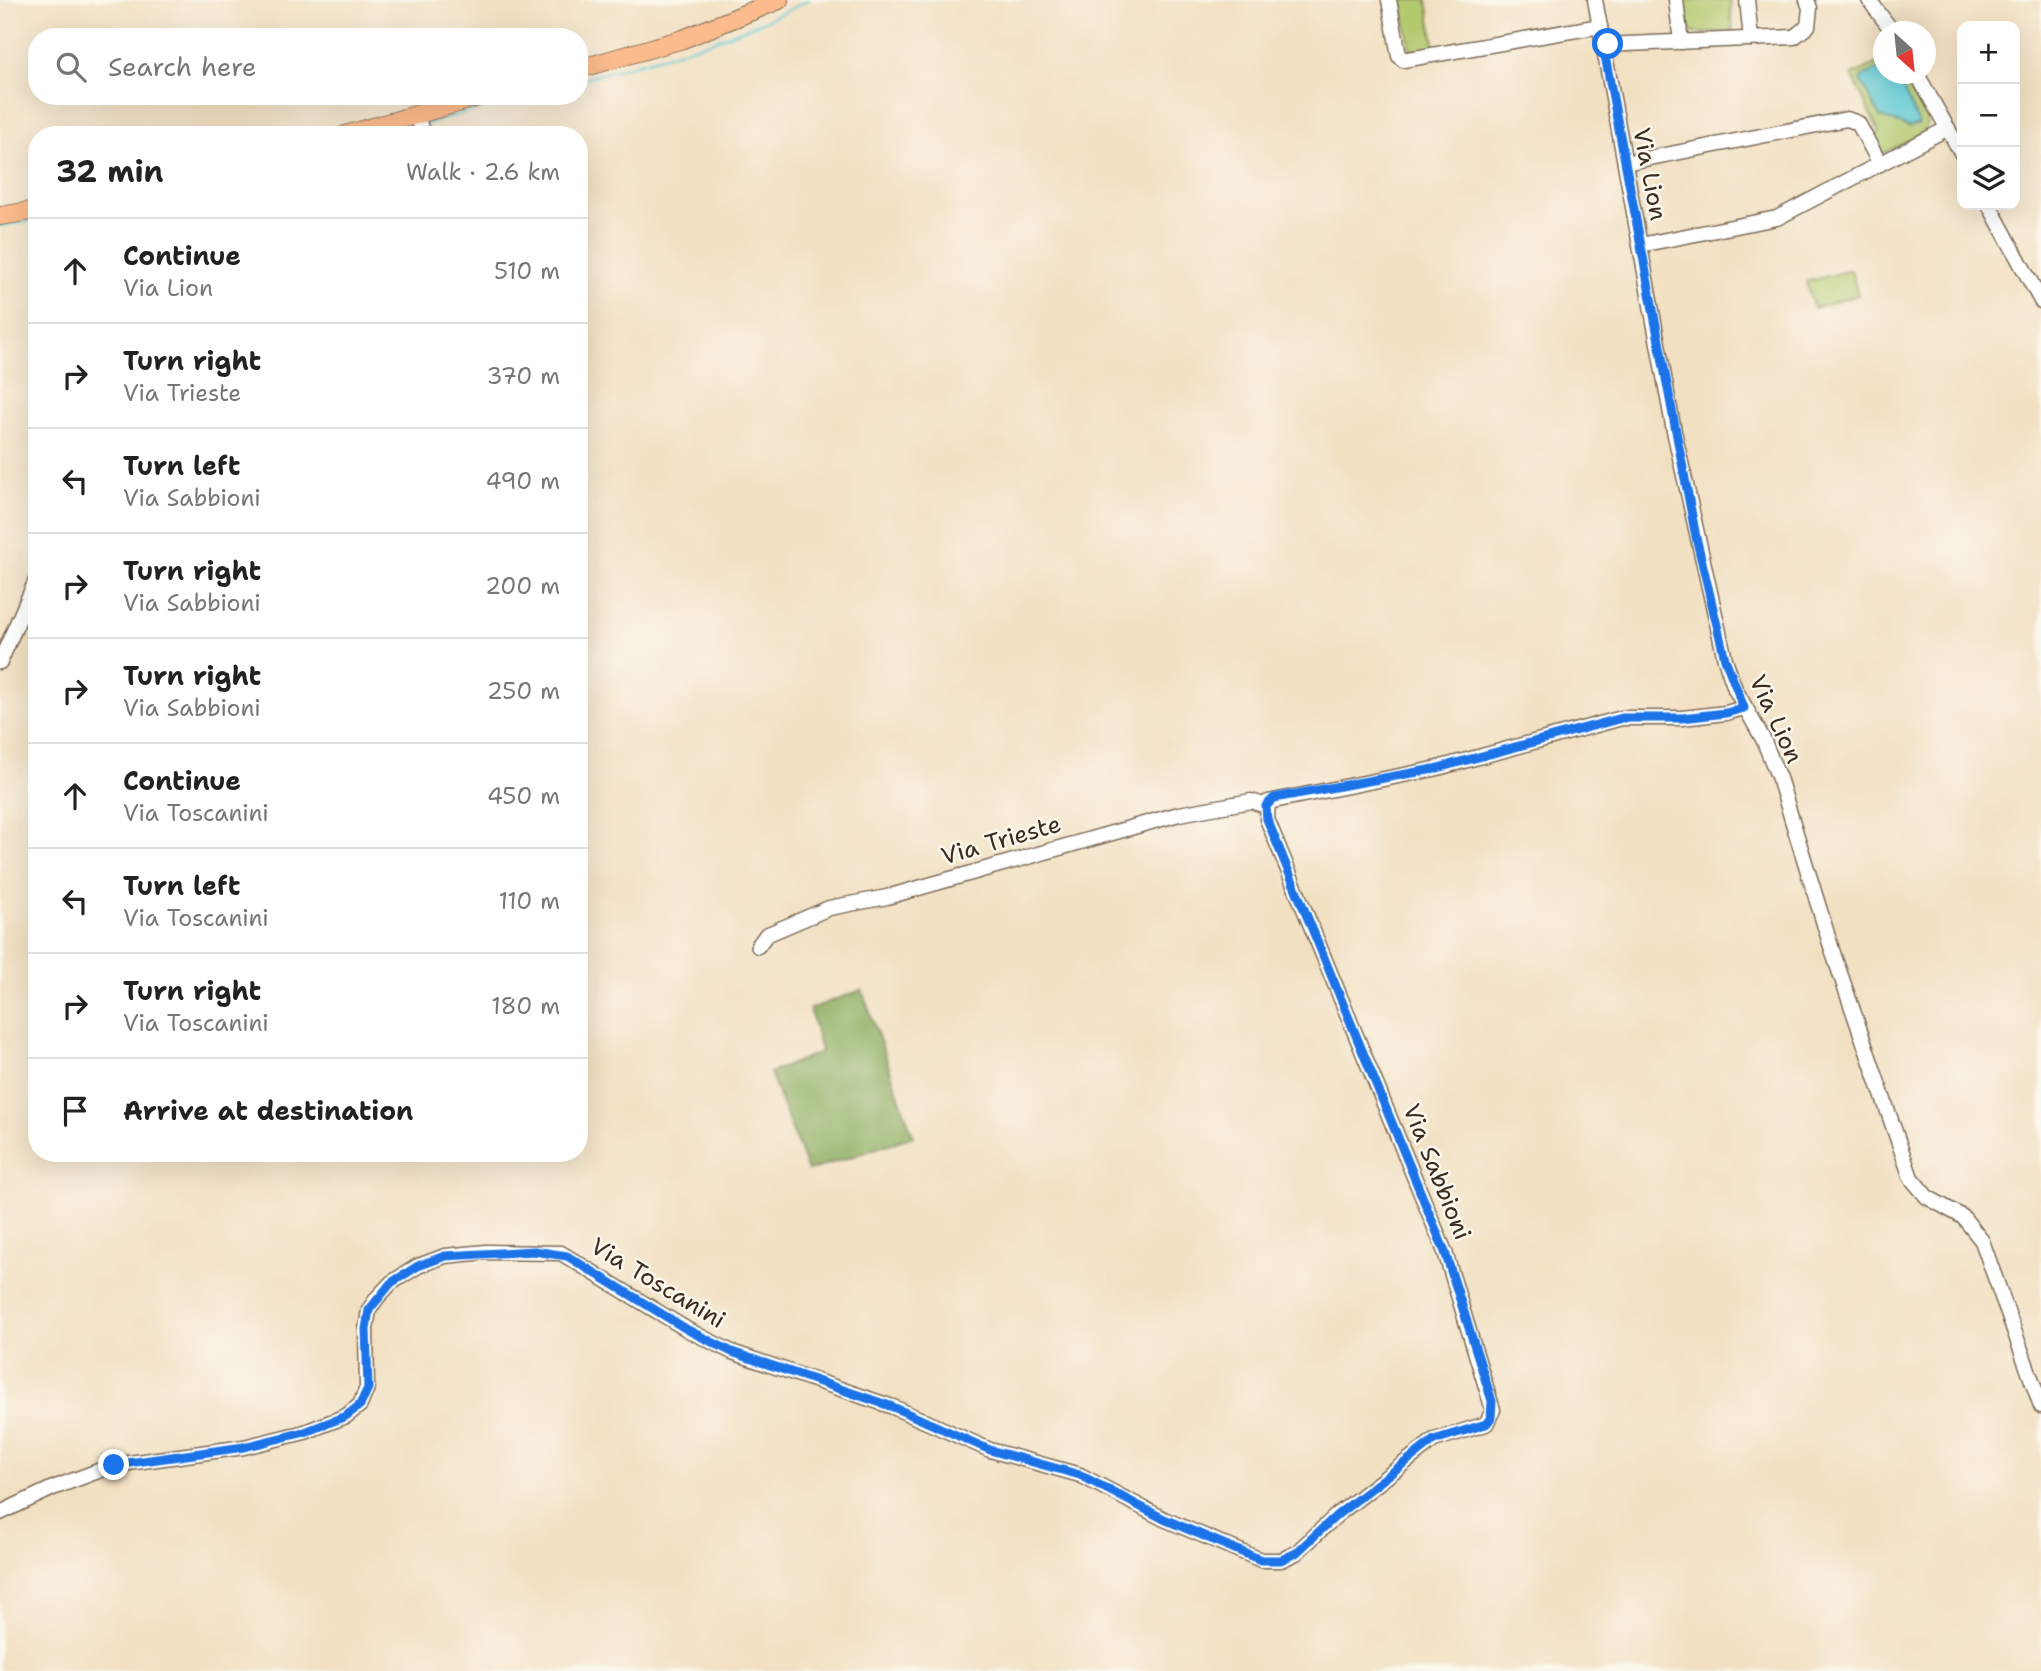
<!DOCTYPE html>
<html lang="en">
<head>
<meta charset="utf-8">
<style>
	body { margin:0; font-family:"Shantell Sans",sans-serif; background:#f6f6f6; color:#222 }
	.controls { position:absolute; right:21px; top:21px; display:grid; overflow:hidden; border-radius:14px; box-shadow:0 7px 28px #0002 }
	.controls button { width:63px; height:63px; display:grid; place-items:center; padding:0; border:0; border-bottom:2px solid #e0e0e0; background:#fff; color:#222; font:35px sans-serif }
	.compass { position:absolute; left:1873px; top:21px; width:63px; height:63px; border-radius:50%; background:#fff; box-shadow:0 7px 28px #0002; rotate:153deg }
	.stop { position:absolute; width:21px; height:21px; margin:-16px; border:5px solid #1a73e8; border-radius:50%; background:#fff }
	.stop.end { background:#1a73e8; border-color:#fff; box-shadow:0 2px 7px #0008 }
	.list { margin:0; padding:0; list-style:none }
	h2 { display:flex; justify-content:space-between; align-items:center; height:91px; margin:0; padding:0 28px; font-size:30px }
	h2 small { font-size:23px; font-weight:400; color:#767676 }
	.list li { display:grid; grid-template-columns:46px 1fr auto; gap:21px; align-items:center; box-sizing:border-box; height:105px; padding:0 28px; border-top:2px solid #e0e0e0 }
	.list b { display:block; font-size:26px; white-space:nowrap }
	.list p { margin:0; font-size:23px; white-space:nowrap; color:#767676 }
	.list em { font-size:23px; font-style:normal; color:#767676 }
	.icon { flex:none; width:38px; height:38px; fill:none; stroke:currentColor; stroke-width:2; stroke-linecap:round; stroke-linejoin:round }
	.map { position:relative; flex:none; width:2041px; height:1671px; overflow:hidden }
	.search { position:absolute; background:#fff; box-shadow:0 7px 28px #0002; left:28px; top:28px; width:560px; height:77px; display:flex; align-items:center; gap:18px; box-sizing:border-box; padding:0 24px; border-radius:28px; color:#767676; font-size:26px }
	.panel { position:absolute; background:#fff; box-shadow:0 7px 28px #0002; left:28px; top:126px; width:560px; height:1036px; border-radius:28px }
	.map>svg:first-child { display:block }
	.green { fill:#b2c96e; stroke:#767a46; stroke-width:2 }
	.forest { fill:#8dad61; stroke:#646c40; stroke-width:2 }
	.water { fill:#5ac7d1; stroke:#4a7878; stroke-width:2 }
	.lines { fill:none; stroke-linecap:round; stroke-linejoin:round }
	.stream { stroke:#5ac7d1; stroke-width:2.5 }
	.minor-casing { stroke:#7b6a57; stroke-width:17 }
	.major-casing { stroke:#7b6a57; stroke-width:20 }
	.minor { stroke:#fff; stroke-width:14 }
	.major { stroke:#fbbb8c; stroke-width:18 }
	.route { stroke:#1a73e8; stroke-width:9 }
	.labels { text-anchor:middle; stroke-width:5; stroke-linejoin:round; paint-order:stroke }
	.street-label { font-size:24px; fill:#3b2a1e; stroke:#fbf7ec }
</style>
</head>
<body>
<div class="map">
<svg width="2041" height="1671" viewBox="0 0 2041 1671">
	<rect width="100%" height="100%" fill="#fbf7ec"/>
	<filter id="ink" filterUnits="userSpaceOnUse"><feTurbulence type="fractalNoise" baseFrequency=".0143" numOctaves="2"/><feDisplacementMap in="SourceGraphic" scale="14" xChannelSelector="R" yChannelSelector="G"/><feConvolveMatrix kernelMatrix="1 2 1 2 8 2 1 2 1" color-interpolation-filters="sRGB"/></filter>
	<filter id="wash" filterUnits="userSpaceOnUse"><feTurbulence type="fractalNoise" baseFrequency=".00686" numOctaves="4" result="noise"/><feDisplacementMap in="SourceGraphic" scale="28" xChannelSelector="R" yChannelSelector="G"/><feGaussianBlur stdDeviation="1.57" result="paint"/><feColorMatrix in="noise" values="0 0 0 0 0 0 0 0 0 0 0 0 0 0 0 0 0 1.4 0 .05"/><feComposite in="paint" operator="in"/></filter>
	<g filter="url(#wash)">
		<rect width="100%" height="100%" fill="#f2e0c2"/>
		<!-- green -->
		<g class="green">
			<path d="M1401,0H1427L1435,49L1411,53Z"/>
			<path d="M1683,0H1730L1733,33H1693L1687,25Z"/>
			<path d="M1883,60L1884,74H1901L1928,123L1922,134L1884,153L1873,137L1879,132L1852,75Z"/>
			<path d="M1851,270L1858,295L1814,308L1806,282Z"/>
		</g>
		<!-- forest -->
		<path class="forest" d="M862,990L913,1136L808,1171L770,1073L821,1052L810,1009Z"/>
		<!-- water -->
		<path class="water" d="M1878,69L1888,79L1899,80L1919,124L1909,127L1880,117L1861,81V77Z"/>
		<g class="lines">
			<!-- stream -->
			<g class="stream">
				<path d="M579,80C658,58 736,39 808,0"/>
				<path d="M426,124L523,96"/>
				<path d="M386,135L416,127"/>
				<path d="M0,226L37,220"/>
			</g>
		</g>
	</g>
	<g filter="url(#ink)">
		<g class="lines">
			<!-- minor casing -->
			<g class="minor-casing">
				<g id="minor">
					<path d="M1389,0L1399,56L1403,60L1600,26"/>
					<path d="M1595,0L1674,431L1725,659L1735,689L1763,739L1780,781L1833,953L1911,1178L1927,1197L1963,1217L1982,1241L2041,1406"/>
					<path d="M1676,0L1681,42"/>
					<path d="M1747,0L1751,39"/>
					<path d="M1869,0L1893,32"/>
					<path d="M1603,45L1794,37L1808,26L1810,8L1807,0"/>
					<path d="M1917,74L1962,154"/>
					<path d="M417,115L422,131"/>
					<path d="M1625,163L1847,119L1858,123L1880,164"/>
					<path d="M1989,205L2041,301"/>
					<path d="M1640,245L1777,218L1948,128"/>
					<path d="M0,662L37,578"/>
					<path d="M758,946L766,935L829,908L887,897L1179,814L1251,801L1266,806"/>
					<path d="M0,1513L53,1488L114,1465L244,1447L305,1432L346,1416L360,1405L367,1388L366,1329L369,1310L377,1298L391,1283L418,1266L445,1256L486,1252L561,1253L688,1330L732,1352L893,1407L990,1450L1080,1475L1164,1519L1261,1560H1281L1296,1553L1337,1515L1434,1440L1486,1424L1493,1410L1445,1252L1267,819L1268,802L1434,769L1622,718H1682L1726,713L1744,708"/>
				</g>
			</g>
			<!-- major casing -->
			<g class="major-casing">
				<g id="major">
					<path d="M579,69L683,39L779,0"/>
					<path d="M345,135L482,96"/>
					<path d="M0,216L37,210"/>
				</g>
			</g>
			<!-- minor -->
			<use href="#minor" class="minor"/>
			<!-- major -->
			<use href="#major" class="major"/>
		</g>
	</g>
	<g class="lines" filter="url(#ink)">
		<!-- route -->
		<path class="route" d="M114,1465L244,1447L305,1432L346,1416L360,1405L368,1388L366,1329L369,1310L391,1283L418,1266L445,1256L534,1251L567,1256L688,1330L732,1352L893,1407L990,1450L1080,1475L1164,1519L1261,1560H1281L1296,1553L1337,1515L1434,1440L1486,1424L1491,1418L1492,1401L1445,1252L1267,819L1266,806L1274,798L1434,769L1622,718H1682L1726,713L1744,708L1725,659L1696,537L1603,45L1608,44"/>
	</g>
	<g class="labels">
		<!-- street labels -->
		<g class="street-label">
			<text transform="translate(1650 174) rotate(79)" y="8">Via Lion</text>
			<text transform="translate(1776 719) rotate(65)" y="8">Via Lion</text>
			<text transform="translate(1001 840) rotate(-16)" y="8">Via Trieste</text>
			<text transform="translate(1437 1172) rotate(68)" y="8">Via Sabbioni</text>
			<text transform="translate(658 1283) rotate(31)" y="8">Via Toscanini</text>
		</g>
	</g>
</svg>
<div class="controls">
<button>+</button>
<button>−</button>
<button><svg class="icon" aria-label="layers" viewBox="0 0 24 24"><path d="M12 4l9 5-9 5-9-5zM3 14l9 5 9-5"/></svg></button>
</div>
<svg class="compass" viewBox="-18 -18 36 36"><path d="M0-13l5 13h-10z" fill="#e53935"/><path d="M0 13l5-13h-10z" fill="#767676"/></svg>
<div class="stop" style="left:1608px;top:44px"></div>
<div class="stop end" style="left:114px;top:1465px"></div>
<div class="search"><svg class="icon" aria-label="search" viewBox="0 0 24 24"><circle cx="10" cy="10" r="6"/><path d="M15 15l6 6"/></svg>Search here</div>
<section class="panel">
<h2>32 min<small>Walk · 2.6 km</small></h2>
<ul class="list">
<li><svg class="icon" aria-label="ahead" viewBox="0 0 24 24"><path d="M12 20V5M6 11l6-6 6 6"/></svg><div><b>Continue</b><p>Via Lion</p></div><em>510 m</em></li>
<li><svg class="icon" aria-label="right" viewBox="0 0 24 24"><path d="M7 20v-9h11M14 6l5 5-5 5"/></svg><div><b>Turn right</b><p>Via Trieste</p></div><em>370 m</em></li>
<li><svg class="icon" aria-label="left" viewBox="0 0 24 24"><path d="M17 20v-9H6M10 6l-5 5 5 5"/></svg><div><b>Turn left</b><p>Via Sabbioni</p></div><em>490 m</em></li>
<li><svg class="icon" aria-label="right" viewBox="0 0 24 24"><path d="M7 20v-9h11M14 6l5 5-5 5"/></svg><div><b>Turn right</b><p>Via Sabbioni</p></div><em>200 m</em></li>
<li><svg class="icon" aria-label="right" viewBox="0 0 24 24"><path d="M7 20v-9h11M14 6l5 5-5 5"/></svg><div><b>Turn right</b><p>Via Sabbioni</p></div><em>250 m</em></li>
<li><svg class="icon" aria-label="ahead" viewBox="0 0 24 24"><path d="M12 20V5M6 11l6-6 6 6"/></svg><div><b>Continue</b><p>Via Toscanini</p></div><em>450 m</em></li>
<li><svg class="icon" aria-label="left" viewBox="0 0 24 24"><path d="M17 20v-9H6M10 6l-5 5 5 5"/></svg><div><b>Turn left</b><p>Via Toscanini</p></div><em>110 m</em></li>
<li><svg class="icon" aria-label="right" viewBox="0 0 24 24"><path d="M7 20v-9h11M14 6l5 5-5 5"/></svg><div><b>Turn right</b><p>Via Toscanini</p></div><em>180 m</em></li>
<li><svg class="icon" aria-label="arrive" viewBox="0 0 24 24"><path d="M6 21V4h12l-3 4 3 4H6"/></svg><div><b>Arrive at destination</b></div></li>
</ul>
</section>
</div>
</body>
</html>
